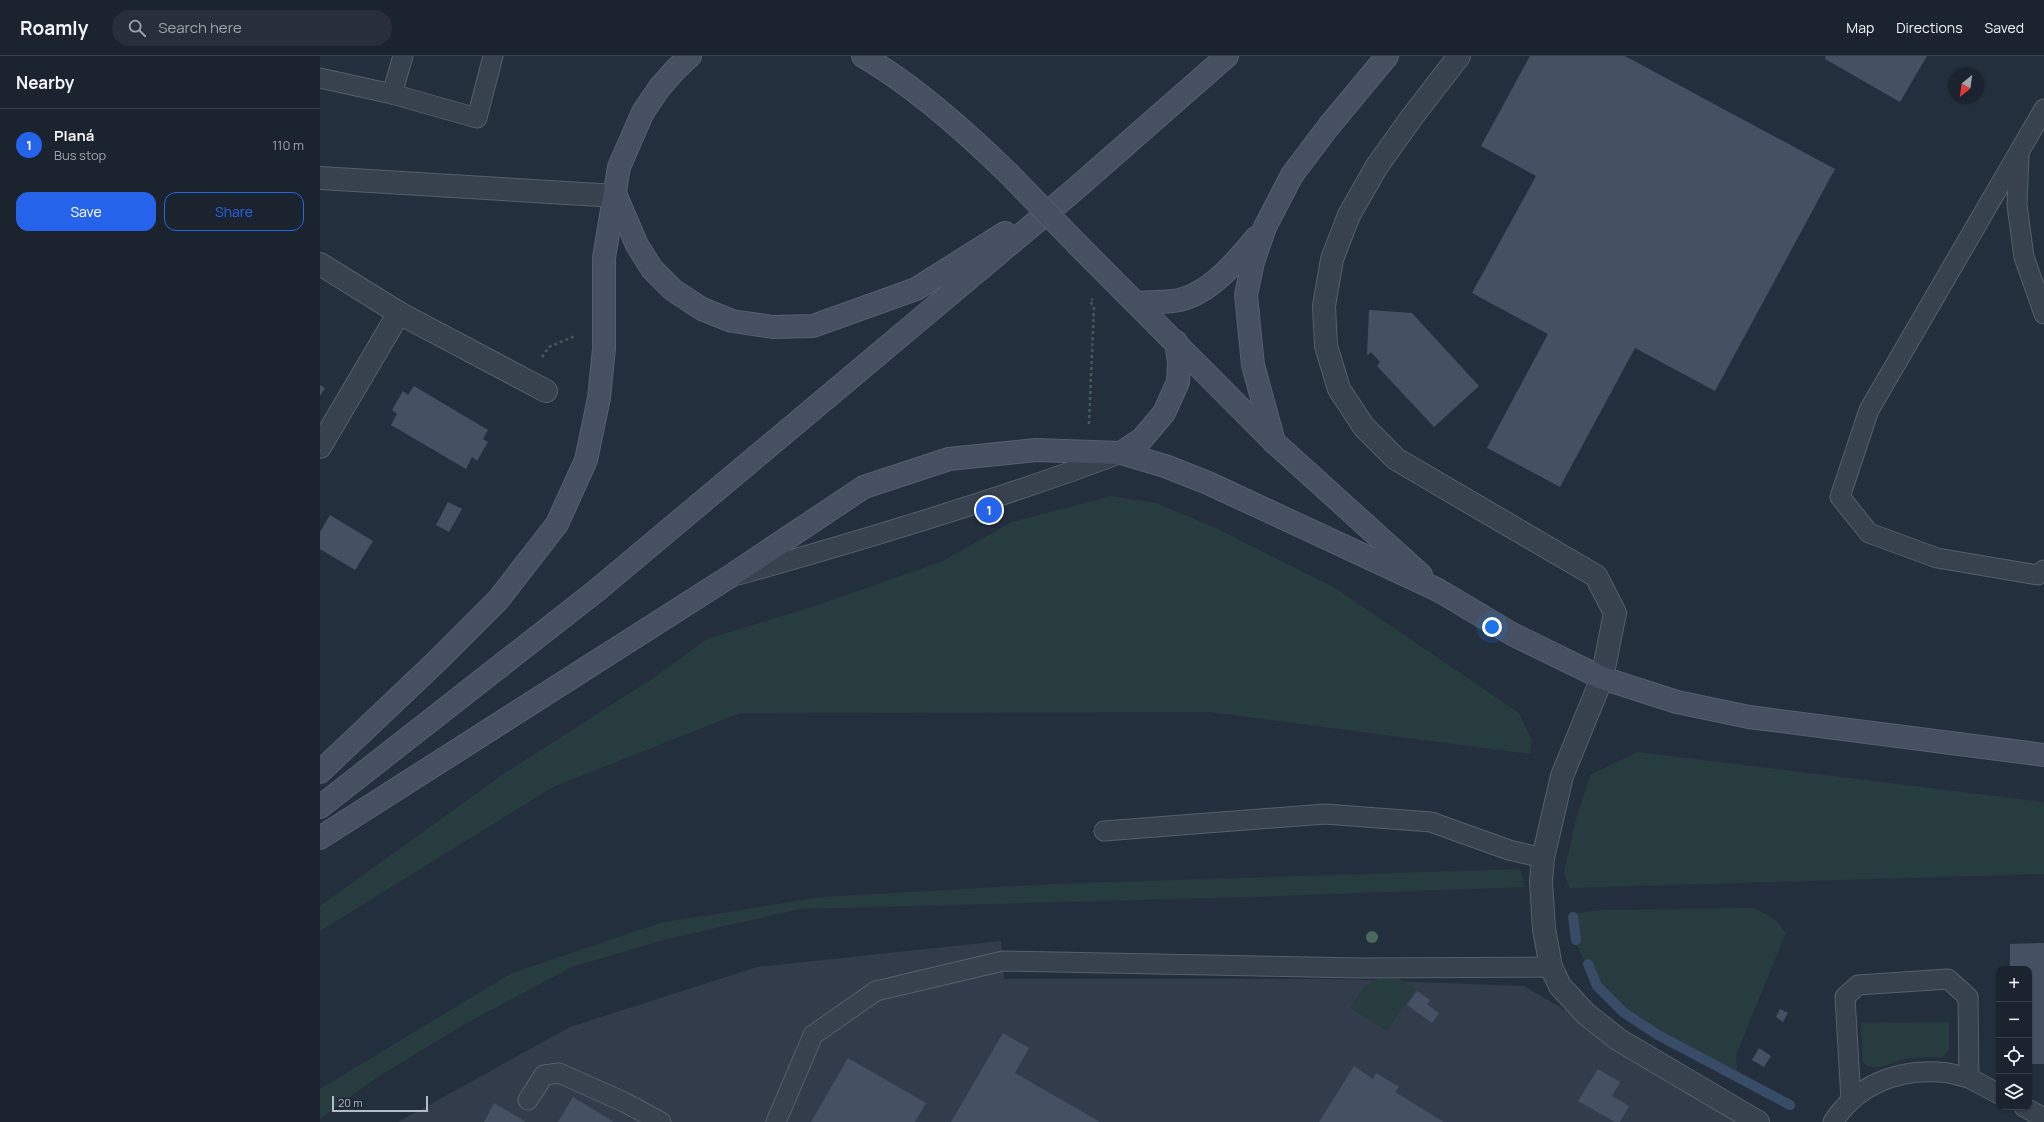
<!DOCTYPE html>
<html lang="en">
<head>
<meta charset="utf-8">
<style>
	body { margin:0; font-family:Manrope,sans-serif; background:#282f3a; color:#f1f3f6 }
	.controls { position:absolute; right:12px; bottom:12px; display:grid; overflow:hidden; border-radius:8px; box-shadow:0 1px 3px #0004 }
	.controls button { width:36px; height:36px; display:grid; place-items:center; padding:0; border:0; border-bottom:1px solid #39404a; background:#1b232e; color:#f1f3f6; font:20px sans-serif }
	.compass { position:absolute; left:1628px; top:12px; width:36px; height:36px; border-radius:50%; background:#1b232e; box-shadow:0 1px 3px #0004; rotate:209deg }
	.scale { position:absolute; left:12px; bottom:10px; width:96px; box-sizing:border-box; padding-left:4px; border:2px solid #b4bcc9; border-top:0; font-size:11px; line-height:14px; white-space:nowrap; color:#b4bcc9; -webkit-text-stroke:3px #1d2633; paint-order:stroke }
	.you { position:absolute; left:1172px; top:571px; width:14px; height:14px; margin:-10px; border:3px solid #fff; border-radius:50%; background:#1a73e8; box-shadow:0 0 0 6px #1a73e833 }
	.badge { display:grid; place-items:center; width:26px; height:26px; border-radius:50%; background:#2563eb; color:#fff; font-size:13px; font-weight:700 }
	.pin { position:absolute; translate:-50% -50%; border:2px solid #fff; box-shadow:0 1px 4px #0006 }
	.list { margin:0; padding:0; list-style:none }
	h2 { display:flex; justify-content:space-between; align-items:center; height:52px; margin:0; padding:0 16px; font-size:17px }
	h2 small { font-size:13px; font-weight:400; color:#a0a4aa }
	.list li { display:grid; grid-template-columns:26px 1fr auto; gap:12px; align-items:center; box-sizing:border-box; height:72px; padding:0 16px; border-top:1px solid #39404a }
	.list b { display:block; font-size:15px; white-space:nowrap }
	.list p { margin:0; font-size:13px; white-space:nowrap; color:#a0a4aa }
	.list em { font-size:13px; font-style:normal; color:#a0a4aa }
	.actions { display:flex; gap:8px; padding:12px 16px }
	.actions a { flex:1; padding:9px 0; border:1px solid #2563eb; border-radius:12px; text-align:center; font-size:14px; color:#2563eb }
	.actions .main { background:#2563eb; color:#fff }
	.icon { flex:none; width:22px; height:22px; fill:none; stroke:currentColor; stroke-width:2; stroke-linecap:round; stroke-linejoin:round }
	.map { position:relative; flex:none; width:1724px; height:1066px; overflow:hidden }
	header { display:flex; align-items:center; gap:24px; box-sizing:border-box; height:56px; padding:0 20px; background:#1b232e; border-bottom:1px solid #39404a }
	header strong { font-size:19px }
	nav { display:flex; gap:22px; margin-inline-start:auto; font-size:14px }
	.search { width:280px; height:36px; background:#282f3a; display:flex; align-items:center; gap:10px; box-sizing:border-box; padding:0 14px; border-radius:22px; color:#a0a4aa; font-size:15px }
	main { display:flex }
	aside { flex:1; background:#1b232e }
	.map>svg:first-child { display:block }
	.airport { fill:#323c4b }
	.green { fill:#263c3f }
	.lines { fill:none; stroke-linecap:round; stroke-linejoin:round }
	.stream { stroke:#394c67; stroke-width:10 }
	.building { fill:#455162 }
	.service-casing { stroke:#565f6c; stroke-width:21 }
	.minor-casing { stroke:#565f6c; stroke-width:24 }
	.tertiary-casing { stroke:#565f6c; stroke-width:24 }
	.secondary-casing { stroke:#565f6c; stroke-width:24 }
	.path { stroke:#44595c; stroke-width:2.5; stroke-dasharray:3 3; stroke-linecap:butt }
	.service { stroke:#38414e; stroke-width:19 }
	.minor { stroke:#38414e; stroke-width:22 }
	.tertiary { stroke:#38414e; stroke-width:22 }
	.secondary { stroke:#465061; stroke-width:22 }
	.secondary-bridge-casing { stroke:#565f6c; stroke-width:24; stroke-linecap:butt }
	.secondary-bridge { stroke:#465061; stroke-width:22 }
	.tree { fill:#4b6a5d }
</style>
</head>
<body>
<header>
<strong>Roamly</strong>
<div class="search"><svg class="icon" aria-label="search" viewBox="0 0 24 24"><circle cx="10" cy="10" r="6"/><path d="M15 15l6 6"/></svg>Search here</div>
<nav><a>Map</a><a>Directions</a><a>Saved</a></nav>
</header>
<main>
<aside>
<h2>Nearby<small></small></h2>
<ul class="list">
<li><span class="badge">1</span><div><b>Planá</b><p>Bus stop</p></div><em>110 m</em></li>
</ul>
<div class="actions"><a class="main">Save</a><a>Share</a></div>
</aside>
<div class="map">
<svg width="1724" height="1066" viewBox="0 0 1724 1066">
	<rect width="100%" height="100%" fill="#242f3e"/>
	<!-- airport -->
	<path class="airport" d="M681,885L684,923H1015L1204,930L1435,1066H78L250,971L437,911Z"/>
	<!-- green -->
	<g class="green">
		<path d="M791,440L836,447L898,473L1015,532L1199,657L1212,685L1210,698L889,656L420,657L233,731L0,875V850L185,717L335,621L387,583L495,550L623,505L692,466Z"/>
		<path d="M1318,696L1724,746V818L1249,832L1244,816L1255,768L1270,719Z"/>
		<path d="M1200,813L1205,831L932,841L481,853L347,883L252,911L145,968L56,1022L0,1063V1033L192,917L340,867L501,841L733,828Z"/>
		<path d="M1434,852L1454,863L1466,877L1416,999L1417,1018L1327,969L1293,947L1269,915L1250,874L1248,858L1283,854Z"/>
		<path d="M1060,921L1079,923L1096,933L1067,975L1030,952L1043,932Z"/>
		<path d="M1629,966V993L1622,1001L1588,1002L1557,1012L1547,1010L1543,1006L1541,967Z"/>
	</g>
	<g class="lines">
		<!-- stream -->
		<g class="stream">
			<path d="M1253,861L1256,884"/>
			<path d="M1268,908L1277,930L1303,956L1338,979L1470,1049"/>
		</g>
	</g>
	<!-- building -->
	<g class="building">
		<path d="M1210,0H1305L1515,113L1395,335L1315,292L1240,431L1167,392L1228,278L1152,237L1216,120L1161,90Z"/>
		<path d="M1506,0H1607L1580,46L1505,3Z"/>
		<path d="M1049,254L1092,257L1159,330L1114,371L1057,310L1060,306L1051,296L1048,299L1047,298Z"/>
		<path d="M0,329L5,332L0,340Z"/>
		<path d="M94,330L168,374L163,383L168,386L157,405L152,401L146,413L71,369L77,358L72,354L83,335L88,339Z"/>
		<path d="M128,446L142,453L129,476L116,469Z"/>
		<path d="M10,459L53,485L35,514L0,493V476Z"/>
		<path d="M1724,887V1008H1709V913H1690V888Z"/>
		<path d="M1097,935L1110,944L1107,948L1119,957L1112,967L1087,949Z"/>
		<path d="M1460,953L1468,957L1463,966L1456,961Z"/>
		<path d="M683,977L709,992L695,1017L780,1066H631Z"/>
		<path d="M1439,992L1451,1000L1444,1011L1432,1004Z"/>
		<path d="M528,1002L606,1047L595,1066H491Z"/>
		<path d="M1034,1010L1053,1023L1056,1017L1079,1031L1075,1036L1124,1066H999Z"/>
		<path d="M1278,1013L1300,1026L1292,1040L1309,1050L1300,1066H1295L1258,1045Z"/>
		<path d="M253,1041L294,1066H238Z"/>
		<path d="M174,1047L206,1066H164Z"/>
	</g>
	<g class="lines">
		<!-- service casing -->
		<g class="service-casing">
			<g id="service">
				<path d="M0,22L72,38L83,0"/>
				<path d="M72,38L157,62L173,0"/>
				<path d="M1724,53L1549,354L1520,441L1549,477L1617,502L1718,519L1724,514"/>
				<path d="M1699,100L1697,149L1704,201L1724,258"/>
				<path d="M418,519C547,483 674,445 799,398"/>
				<path d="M784,775L1005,758L1111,766L1189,794L1223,802"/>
				<path d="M1649,1022L1679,1038"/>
				<path d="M208,1044L224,1019L239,1017L304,1046L341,1066"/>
				<path d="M1704,1051L1724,1062"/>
				<path d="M456,1066L493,979L556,935L683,905L1040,912L1231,911"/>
				<path d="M1513,1066C1536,1030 1576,1013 1619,1016C1629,1016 1639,1020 1649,1022L1648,941L1628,923L1538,929L1525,941L1531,1044"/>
			</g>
		</g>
		<!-- minor casing -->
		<g class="minor-casing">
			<g id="minor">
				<path d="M1139,0L1092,61L1057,110L1029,159L1012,203L1004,250L1006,290L1019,333L1044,371L1076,403L1276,520L1295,557L1282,622L1242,720L1223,802L1221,826L1224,873L1231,911L1240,930L1266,958L1299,984L1438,1066"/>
				<path d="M0,208L79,257L226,335"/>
				<path d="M0,391L79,257"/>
			</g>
		</g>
		<!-- tertiary casing -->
		<g class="tertiary-casing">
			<path id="tertiary" d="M0,122L296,140"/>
		</g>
		<!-- secondary casing -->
		<g class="secondary-casing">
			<g id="secondary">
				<path d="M543,0C593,29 646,76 687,116"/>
				<path d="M296,140L317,189L332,213L353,234L382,253L412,265L453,271L493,270L596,233L685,177"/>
				<path d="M758,189L955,387L1101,519"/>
				<path d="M817,247C829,246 842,246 854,245C888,240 915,207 936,182"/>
				<path d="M954,386L933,309L926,239L933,206L945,171L972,119L1009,70L1067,0"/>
				<path d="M801,397L822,383L844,357L858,326L859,306L856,286"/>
				<path d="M0,716L117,605L178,544L237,468L266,404L279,342L284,293V202L299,111L323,56L340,31L356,13L370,0"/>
				<path d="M0,751L276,535L753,135L907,0"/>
				<path d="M0,782L409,521L544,431L629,403L716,394L801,397L845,410L888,427L1118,534L1192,578L1282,622L1357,646L1429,661L1724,699"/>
			</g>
		</g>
		<!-- path -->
		<g class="path">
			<path d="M222,301L229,291L255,280"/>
			<path d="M769,368L774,251L770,245L773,243"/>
		</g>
		<!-- service -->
		<use href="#service" class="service"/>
		<!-- minor -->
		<use href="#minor" class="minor"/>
		<!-- tertiary -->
		<use href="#tertiary" class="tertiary"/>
		<!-- secondary -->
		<use href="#secondary" class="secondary"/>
		<!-- secondary-bridge casing -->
		<g class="secondary-bridge-casing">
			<path id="secondary-bridge" d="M687,116L758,189"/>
		</g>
		<!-- secondary-bridge -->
		<use href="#secondary-bridge" class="secondary-bridge"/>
	</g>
	<!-- trees -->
	<circle class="tree" cx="1052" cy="881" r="6"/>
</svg>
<div class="controls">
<button>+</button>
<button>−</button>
<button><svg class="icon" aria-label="locate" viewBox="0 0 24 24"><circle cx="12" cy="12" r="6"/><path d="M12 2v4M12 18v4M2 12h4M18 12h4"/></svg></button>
<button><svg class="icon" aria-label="layers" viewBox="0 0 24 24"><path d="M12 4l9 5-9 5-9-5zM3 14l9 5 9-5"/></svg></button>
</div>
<svg class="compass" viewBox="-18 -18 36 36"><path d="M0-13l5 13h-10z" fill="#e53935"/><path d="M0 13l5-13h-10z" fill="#a0a4aa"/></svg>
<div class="scale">20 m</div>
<div class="you"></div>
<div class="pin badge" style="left:669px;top:454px">1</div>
</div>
</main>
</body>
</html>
